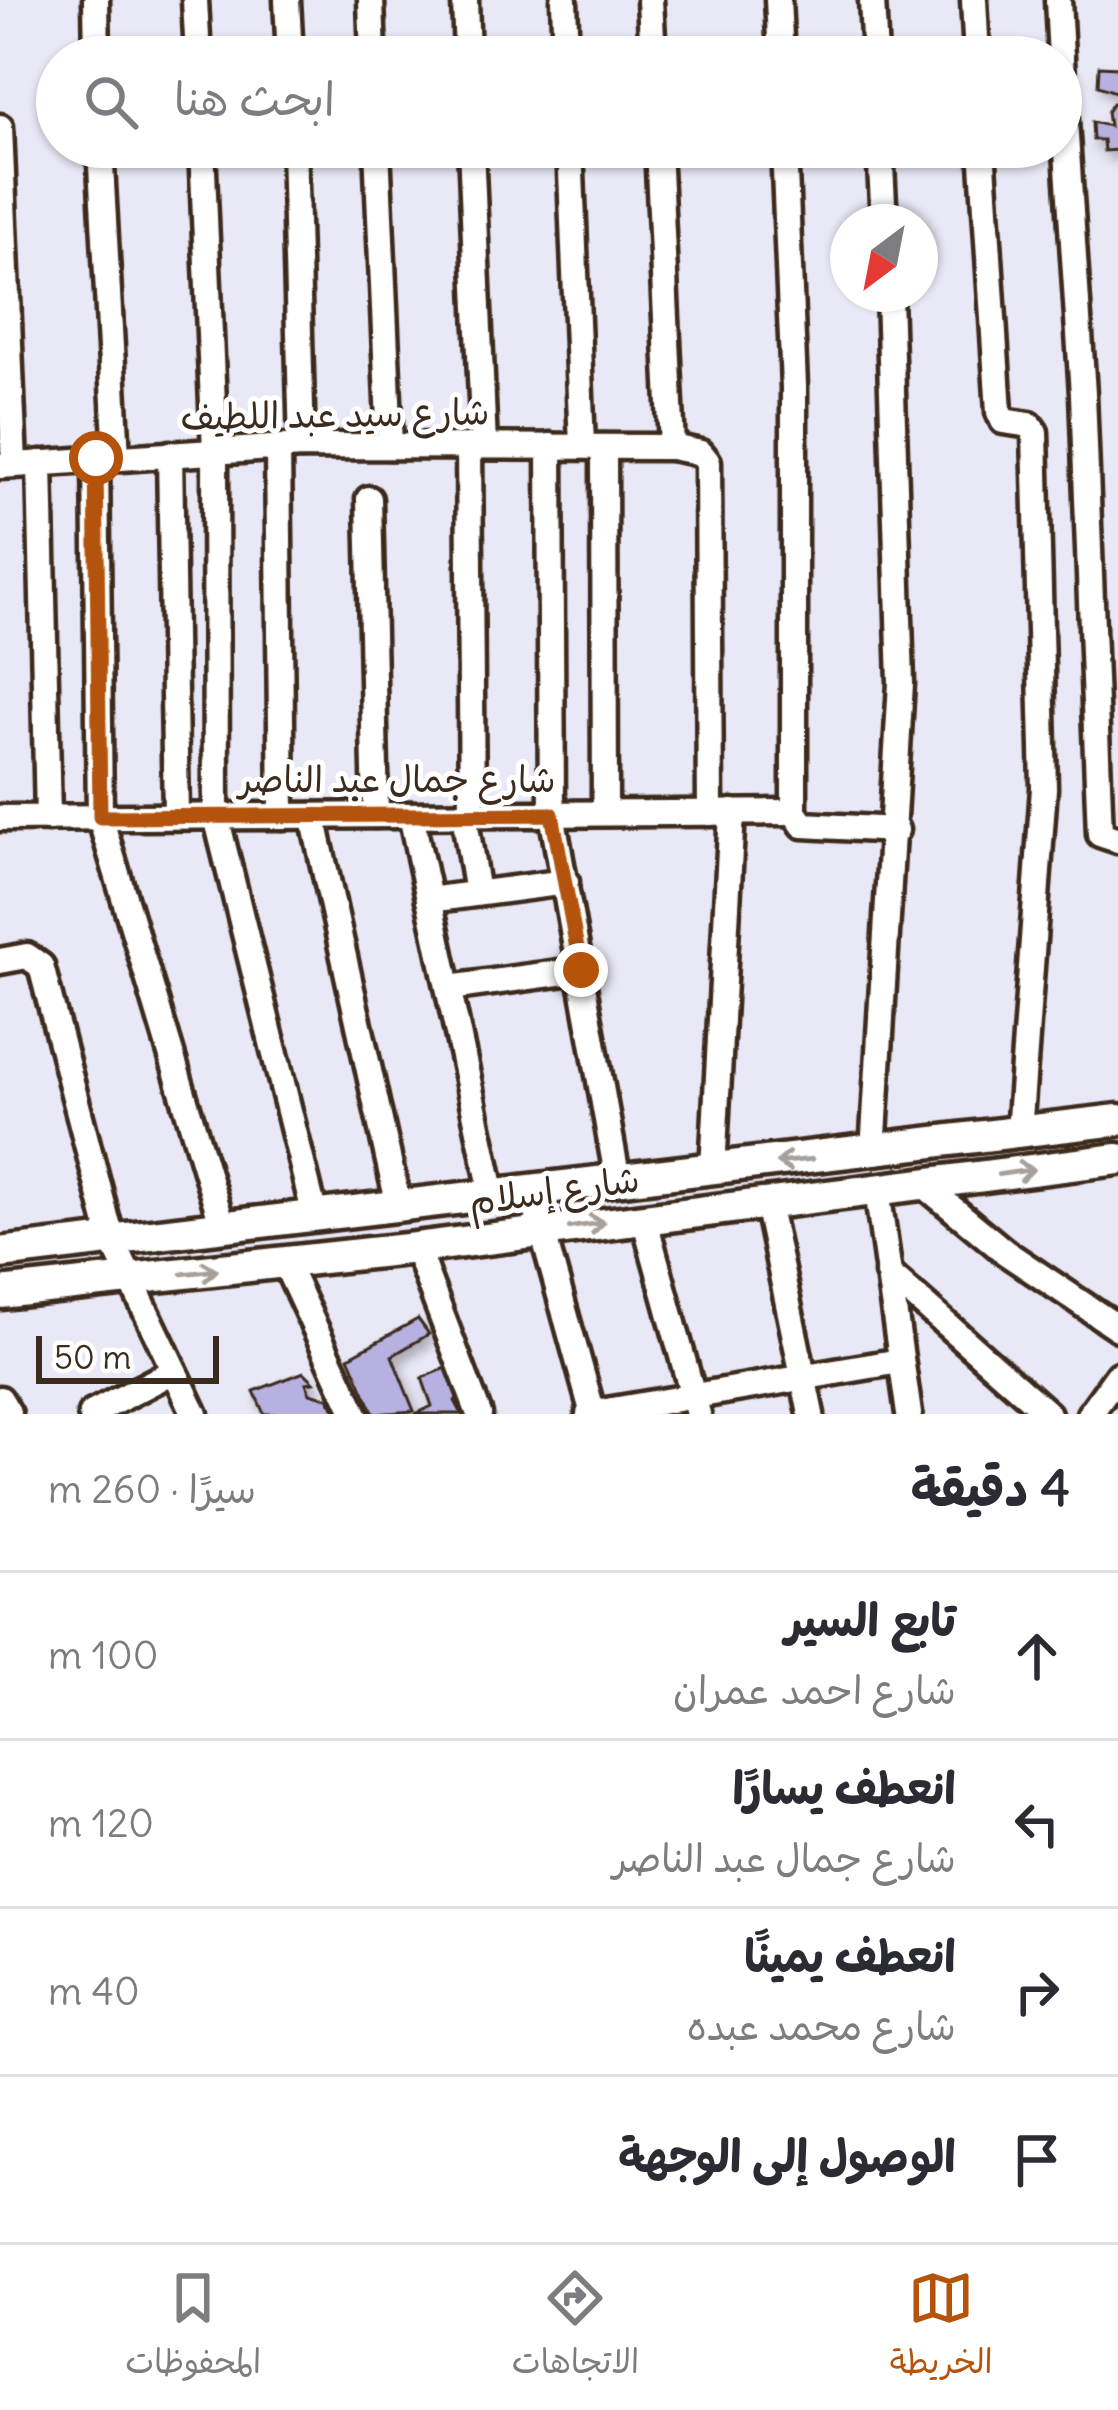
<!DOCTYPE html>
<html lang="ar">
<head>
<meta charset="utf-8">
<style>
	body { margin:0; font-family:Delius,"Playpen Sans Arabic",sans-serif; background:#f7f7f7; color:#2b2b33; direction:rtl }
	.compass { position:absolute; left:830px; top:204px; width:108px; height:108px; border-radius:50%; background:#fff; box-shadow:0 3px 9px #0004; rotate:212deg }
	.scale { position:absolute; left:36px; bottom:30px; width:183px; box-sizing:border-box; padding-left:12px; border:6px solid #3b2a1e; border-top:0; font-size:33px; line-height:42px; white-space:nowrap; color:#3b2a1e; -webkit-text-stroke:9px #fff; paint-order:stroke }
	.stop { position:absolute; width:36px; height:36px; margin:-27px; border:9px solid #b45309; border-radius:50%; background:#fff }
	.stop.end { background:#b45309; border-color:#fff; box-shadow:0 3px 12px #0008 }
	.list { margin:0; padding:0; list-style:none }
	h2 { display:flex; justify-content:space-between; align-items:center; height:156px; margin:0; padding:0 48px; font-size:51px }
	h2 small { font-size:39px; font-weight:400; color:#7c7c81 }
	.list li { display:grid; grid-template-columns:78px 1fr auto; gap:36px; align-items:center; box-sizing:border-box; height:168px; padding:0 48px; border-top:3px solid #e1e1e2 }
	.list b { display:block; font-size:45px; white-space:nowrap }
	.list p { margin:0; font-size:39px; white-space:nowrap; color:#7c7c81 }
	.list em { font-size:39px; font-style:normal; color:#7c7c81 }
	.icon { flex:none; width:66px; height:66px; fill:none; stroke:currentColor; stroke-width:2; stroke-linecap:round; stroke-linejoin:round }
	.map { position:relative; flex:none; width:1118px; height:1414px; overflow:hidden; direction:ltr }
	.search { position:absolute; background:#fff; box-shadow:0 3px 9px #0004; left:36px; right:36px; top:36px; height:132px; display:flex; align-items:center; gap:30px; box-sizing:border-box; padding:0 42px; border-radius:66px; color:#7c7c81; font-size:45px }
	.sheet { height:828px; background:#fff }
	nav { display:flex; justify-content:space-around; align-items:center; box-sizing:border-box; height:168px; border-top:3px solid #e1e1e2; background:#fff; font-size:33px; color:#7c7c81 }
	nav a { display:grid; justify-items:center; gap:6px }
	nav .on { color:#b45309 }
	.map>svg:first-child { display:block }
	.building { fill:#b7b1e2; stroke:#3b2a1e; stroke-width:3; filter:url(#shadow) }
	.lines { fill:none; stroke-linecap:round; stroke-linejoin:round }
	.minor-casing { stroke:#3b2a1e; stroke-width:33 }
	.tertiary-casing { stroke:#3b2a1e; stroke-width:39 }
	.minor { stroke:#fff; stroke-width:24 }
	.tertiary { stroke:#fff; stroke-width:30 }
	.oneway { stroke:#a79f9a }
	.route { stroke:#b45309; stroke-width:15 }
	.labels { text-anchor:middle; stroke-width:10; stroke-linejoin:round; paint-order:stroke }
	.street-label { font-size:36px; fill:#3b2a1e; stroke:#fff }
</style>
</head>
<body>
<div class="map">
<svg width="1118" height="1414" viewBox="0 0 1118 1414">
	<defs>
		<filter id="shadow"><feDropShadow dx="5" dy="8" stdDeviation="6" flood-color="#0004"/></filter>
	</defs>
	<rect width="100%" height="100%" fill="#e9e8f6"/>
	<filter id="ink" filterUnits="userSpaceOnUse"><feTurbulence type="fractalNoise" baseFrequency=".00833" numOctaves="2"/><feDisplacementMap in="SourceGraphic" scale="24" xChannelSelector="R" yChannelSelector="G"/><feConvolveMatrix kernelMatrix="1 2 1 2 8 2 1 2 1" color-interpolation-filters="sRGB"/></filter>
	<g filter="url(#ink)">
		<!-- building -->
		<g class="building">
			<path d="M1099,66L1118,67V93L1098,86Z"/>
			<path d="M1113,103H1118V145L1117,150L1104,151L1103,140H1093L1092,122L1109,126L1107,112Z"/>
			<path d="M418,1319L429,1334L392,1356L414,1411L374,1414L349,1357Z"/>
			<path d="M446,1368L460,1395L455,1401L462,1414H415L432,1406L422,1378Z"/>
			<path d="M304,1372L314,1382L306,1383L310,1393L328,1398L338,1414H264L254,1391Z"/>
		</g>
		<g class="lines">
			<!-- minor casing -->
			<g class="minor-casing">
				<g id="minor">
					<path d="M96,0L97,57"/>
					<path d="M195,0L198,57"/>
					<path d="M287,0L290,57"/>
					<path d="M371,0L373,57"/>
					<path d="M465,0L467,57"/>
					<path d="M564,0L566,57"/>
					<path d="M650,0L653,57"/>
					<path d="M778,0L781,57"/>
					<path d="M872,0L875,57"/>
					<path d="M974,0L977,57"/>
					<path d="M1058,0L1061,57"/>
					<path d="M1061,60L1083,394L1100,834L1118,840"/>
					<path d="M0,127L14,465"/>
					<path d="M100,147L117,457"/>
					<path d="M202,147L215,451L216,816L315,1216"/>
					<path d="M294,147L302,446"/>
					<path d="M377,147L390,446"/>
					<path d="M471,147L484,446"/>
					<path d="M570,147L582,446"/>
					<path d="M658,147L672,447"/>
					<path d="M784,147L794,387V812L803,825L896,830"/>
					<path d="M880,147L884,222"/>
					<path d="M982,147L999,412L1003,421L1030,425L1035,432L1044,788L1019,1133"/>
					<path d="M469,446L472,814"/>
					<path d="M550,446L552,814L618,1181"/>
					<path d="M278,447L282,816"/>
					<path d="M604,447L605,813"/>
					<path d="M170,454L176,816"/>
					<path d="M96,458L100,817L223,1227"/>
					<path d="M40,463L48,818"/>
					<path d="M0,466L302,446L672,447L701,453L708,462L710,813"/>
					<path d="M369,499L376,815"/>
					<path d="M464,814L477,893"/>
					<path d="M411,815L493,1196"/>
					<path d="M313,816L399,1207"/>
					<path d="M0,818L794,812"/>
					<path d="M429,900L566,882"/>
					<path d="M0,961L27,956L41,966L112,1240L195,1414"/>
					<path d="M449,988L581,970"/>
					<path d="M873,1152L901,683L889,294"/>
					<path d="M713,1170L732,812"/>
					<path d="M923,1184L1005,1252L1118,1328"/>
					<path d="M877,1190L909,1414"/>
					<path d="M531,1191L593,1414"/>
					<path d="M767,1203L811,1414"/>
					<path d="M644,1218L698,1414"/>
					<path d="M416,1248L479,1414"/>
					<path d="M285,1263L355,1414"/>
					<path d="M888,1273L1048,1414"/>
					<path d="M0,1399L9,1414"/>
					<path d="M91,1414L172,1372"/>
					<path d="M589,1414L900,1361"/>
					<path d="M1090,1414L1118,1375"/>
				</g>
			</g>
			<!-- tertiary casing -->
			<g class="tertiary-casing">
				<g id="tertiary">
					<path d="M0,1253L1118,1120"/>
					<path d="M0,1293L416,1248L1118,1159"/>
				</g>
			</g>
			<!-- minor -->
			<use href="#minor" class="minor"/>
			<!-- tertiary -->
			<use href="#tertiary" class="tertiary"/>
		</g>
		<!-- one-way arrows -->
		<defs><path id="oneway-shaft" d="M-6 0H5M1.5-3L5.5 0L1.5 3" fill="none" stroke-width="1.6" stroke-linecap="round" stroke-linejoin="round" transform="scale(3)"/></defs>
		<g class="oneway">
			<use href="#oneway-shaft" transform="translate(794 1161) rotate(174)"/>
			<use href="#oneway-shaft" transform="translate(1016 1172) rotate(-8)"/>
			<use href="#oneway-shaft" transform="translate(587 1225) rotate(-8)"/>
			<use href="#oneway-shaft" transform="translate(200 1272) rotate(-6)"/>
		</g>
	</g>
	<g class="lines" filter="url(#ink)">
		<!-- route -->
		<path class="route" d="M96,458L100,817L552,814L581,970"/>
	</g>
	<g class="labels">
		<!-- street labels -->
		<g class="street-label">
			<text transform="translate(335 414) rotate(-1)" y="13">شارع سيد عبد اللطيف</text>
			<text x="397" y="792">شارع جمال عبد الناصر</text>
			<text transform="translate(554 1190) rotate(-8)" y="13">شارع إسلام</text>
		</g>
	</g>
</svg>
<svg class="compass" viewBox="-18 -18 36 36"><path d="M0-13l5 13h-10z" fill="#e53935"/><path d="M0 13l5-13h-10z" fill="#7c7c81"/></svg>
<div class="scale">50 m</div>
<div class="stop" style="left:96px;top:458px"></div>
<div class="stop end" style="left:581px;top:970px"></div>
<div class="search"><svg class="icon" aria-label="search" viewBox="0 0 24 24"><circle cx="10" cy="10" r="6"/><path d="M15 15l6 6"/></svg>ابحث هنا</div>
</div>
<section class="sheet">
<h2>4 دقيقة<small>سيرًا · 260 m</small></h2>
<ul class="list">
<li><svg class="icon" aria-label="ahead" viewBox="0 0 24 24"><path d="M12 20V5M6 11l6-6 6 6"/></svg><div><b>تابع السير</b><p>شارع احمد عمران</p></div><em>100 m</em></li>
<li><svg class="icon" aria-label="left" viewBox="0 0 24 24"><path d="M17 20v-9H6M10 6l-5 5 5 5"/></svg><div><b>انعطف يسارًا</b><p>شارع جمال عبد الناصر</p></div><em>120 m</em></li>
<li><svg class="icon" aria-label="right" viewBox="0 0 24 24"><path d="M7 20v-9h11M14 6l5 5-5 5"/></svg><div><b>انعطف يمينًا</b><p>شارع محمد عبده</p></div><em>40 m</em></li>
<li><svg class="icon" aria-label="arrive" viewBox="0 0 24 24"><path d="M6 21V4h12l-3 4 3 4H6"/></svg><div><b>الوصول إلى الوجهة</b></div></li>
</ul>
</section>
<nav>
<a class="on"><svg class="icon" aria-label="map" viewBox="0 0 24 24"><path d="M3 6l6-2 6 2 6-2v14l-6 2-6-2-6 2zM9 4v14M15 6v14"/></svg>الخريطة</a>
<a><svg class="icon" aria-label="directions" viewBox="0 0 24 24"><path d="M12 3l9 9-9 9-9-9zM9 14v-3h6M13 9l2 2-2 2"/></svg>الاتجاهات</a>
<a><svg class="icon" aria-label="saved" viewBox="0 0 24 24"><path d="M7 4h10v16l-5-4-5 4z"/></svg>المحفوظات</a>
</nav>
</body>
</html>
